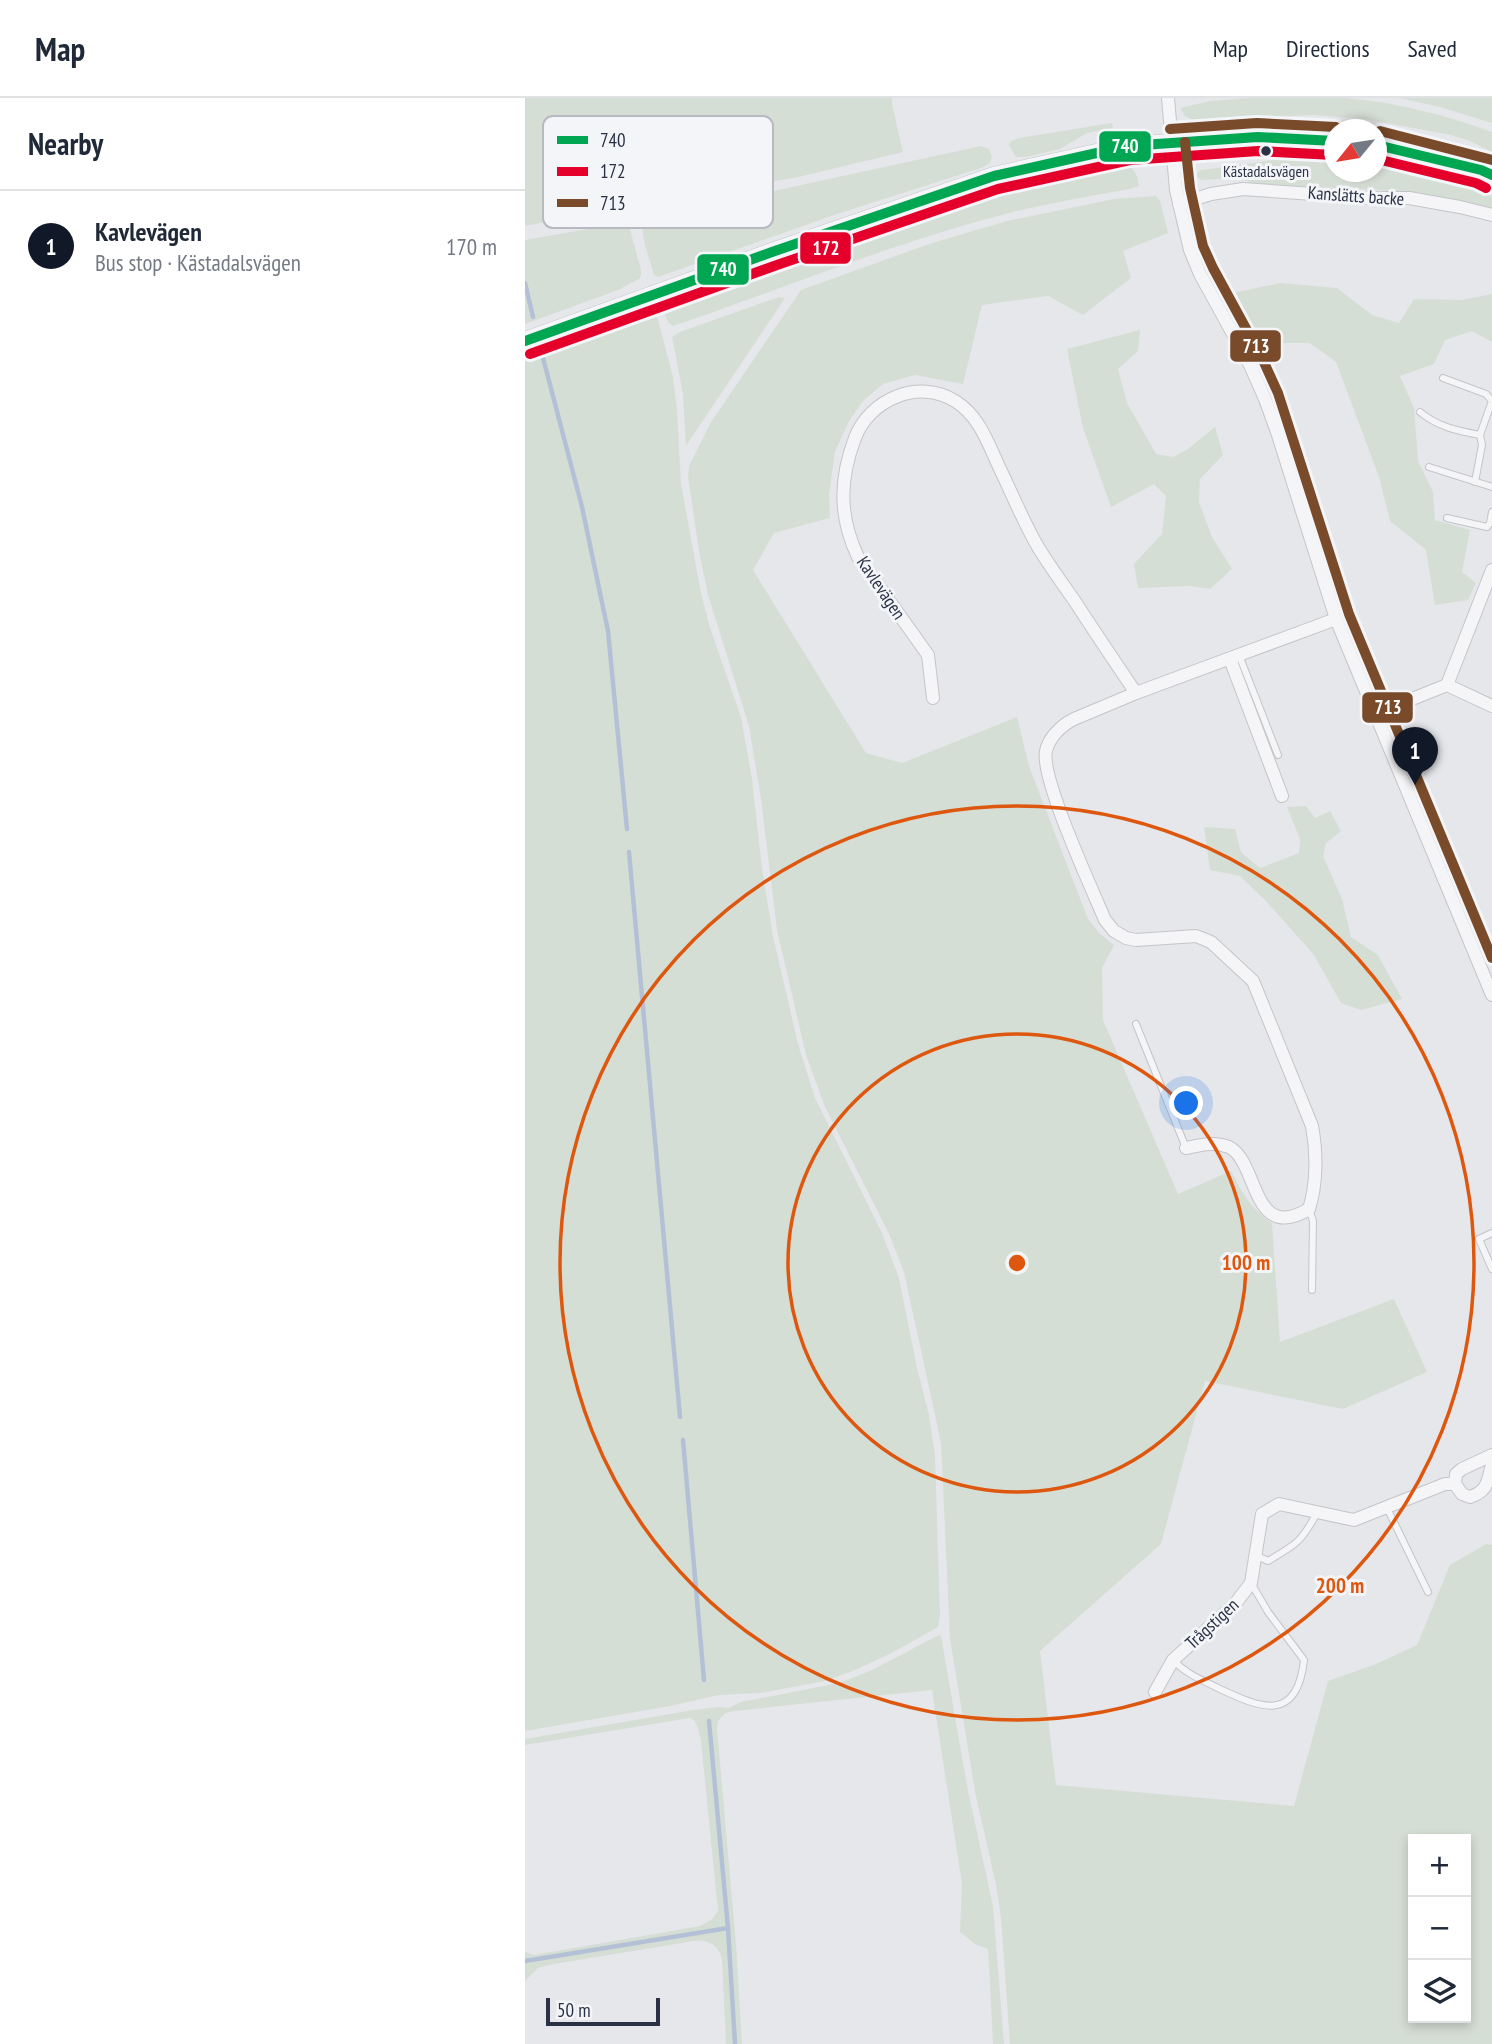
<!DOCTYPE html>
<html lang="en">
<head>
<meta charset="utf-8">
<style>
	body { margin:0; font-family:"PT Sans Narrow",sans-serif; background:#f6f6f7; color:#1f2937 }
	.controls { position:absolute; right:21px; bottom:21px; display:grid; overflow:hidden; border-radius:0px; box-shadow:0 4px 10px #0003 }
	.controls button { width:63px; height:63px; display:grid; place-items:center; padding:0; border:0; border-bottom:2px solid #e0e1e3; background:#fff; color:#1f2937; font:35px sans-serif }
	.compass { position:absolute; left:799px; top:21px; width:63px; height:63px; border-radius:50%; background:#fff; box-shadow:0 4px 10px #0003; rotate:240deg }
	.scale { position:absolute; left:21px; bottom:18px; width:114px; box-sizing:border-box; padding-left:7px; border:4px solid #2a3145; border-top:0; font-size:19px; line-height:24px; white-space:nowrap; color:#2a3145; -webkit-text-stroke:5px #f4f5f9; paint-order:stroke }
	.you { position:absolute; left:662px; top:1006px; width:24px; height:24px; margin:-18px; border:5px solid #fff; border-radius:50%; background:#1a73e8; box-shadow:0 0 0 10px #1a73e833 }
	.badge { display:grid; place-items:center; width:46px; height:46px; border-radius:50%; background:#111827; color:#fff; font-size:23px; font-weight:700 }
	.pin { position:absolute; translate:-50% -58px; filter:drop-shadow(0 2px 4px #0008) }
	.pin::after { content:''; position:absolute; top:37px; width:24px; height:21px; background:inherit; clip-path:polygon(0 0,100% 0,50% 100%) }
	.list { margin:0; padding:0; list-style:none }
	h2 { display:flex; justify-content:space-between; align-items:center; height:91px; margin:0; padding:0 28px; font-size:30px }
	h2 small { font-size:23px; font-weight:400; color:#747a83 }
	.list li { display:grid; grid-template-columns:46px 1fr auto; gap:21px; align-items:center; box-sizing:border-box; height:112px; padding:0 28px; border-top:2px solid #e0e1e3 }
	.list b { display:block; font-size:26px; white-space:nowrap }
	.list p { margin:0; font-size:23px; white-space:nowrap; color:#747a83 }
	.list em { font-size:23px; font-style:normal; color:#747a83 }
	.icon { flex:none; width:38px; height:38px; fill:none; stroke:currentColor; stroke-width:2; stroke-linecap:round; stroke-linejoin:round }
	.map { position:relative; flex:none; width:967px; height:1946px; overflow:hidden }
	header { display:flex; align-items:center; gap:42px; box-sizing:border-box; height:98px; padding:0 35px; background:#fff; border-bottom:2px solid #e0e1e3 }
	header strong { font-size:33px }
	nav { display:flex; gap:38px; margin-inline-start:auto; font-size:24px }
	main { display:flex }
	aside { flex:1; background:#fff }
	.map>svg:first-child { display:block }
	.green { fill:#d5ded5; fill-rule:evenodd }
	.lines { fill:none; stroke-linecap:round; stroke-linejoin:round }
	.stream { stroke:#b4c0d6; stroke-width:4.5 }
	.lane-casing { stroke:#c4c5c8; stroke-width:8 }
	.street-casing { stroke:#c4c5c8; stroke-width:14 }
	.secondary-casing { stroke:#c4c5c8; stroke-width:19 }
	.lane { stroke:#f5f5f7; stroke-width:6 }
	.street { stroke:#f5f5f7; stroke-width:12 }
	.secondary { stroke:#f8f8f8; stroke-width:18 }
	.bus-1-casing { stroke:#f4f5f9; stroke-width:16 }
	.bus-2-casing { stroke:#f4f5f9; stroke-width:16 }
	.bus-3-casing { stroke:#f4f5f9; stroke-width:16 }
	.bus-1 { stroke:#00a651; stroke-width:10 }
	.bus-2 { stroke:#e4002b; stroke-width:10 }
	.bus-3 { stroke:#7a4b2a; stroke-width:10 }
	.ring { fill:none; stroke:#de570f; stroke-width:3.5 }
	.bus-dot { fill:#2a3145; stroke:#f4f5f9; stroke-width:2.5 }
	.labels { text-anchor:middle; stroke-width:6; stroke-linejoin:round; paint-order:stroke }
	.bus-label { font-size:16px; fill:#2a3145; stroke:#f4f5f9 }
	.street-label { font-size:18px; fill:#2a3145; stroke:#f4f5f9 }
	.key { fill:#f4f5f9; stroke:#b7bac3; stroke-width:2 }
	.key-label { font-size:19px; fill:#2a3145 }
	.centre { fill:#de570f; stroke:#f4f5f9; stroke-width:3.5 }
	.ring-label { font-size:21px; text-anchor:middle; font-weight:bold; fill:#de570f; stroke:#f4f5f9; stroke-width:6; stroke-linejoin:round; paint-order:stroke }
	.line-badge { stroke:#f4f5f9; stroke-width:2.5 }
	.badge-label { font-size:19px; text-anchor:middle; font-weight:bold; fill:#fff }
</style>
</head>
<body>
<header>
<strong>Map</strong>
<nav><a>Map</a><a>Directions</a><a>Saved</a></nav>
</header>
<main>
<aside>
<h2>Nearby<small></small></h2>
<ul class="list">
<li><span class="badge">1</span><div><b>Kavlevägen</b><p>Bus stop · Kästadalsvägen</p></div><em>170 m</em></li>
</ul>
</aside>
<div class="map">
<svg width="967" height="1946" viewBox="0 0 967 1946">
	<rect width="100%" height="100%" fill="#e6e7ea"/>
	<!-- green -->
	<g class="green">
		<path d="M0,0H367V6L378,54L269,80L186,93L0,128Z"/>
		<path d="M724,0C756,0 789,0 820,0C870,4 920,17 967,34V54L945,43L926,37L839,21L789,17L667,22L660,18L655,10L685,3Z"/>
		<path d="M875,0H967V25L915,9Z"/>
		<path d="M587,25L588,30L562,35L535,51L501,59H491L484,47L486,43L494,40Z"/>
		<path d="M456,48L464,51L467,59L465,65L456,70L312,116L133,179L129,177C125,161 114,136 119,121Z"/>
		<path d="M790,57L809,58L810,74H852V64L909,76L967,98V113L869,93L734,86L710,80L676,82L672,78L673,74L676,72C715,68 752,60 790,57Z"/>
		<path d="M589,70H607L612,78L614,88L605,91C564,98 524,105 484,115C374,143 267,187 160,224L148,228C141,225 138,213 140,206L143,204C205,182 267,160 330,138C414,108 499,81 589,70Z"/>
		<path d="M631,98L635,103L643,135L598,153L606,180L558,217L523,198L457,207L438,286L390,277L358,286L338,303L324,323L310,354L304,396L305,420L249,435L228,472L341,655L377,665L492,619L504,668L563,821L574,835L589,847L577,870L578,922L653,1096L706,1073C718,1096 725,1110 747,1125L755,1244L869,1201L902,1274L818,1311L680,1283L636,1446L515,1553L531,1687L769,1708L803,1583L851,1566L892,1547L925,1467L961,1446L967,1447V1946H485L476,1820L471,1787L450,1694L425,1540L416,1345L379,1174L364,1136L300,1009L281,957L252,832L236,701L224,628L183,497L174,453L163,379L164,368L186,324L276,192L404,146L482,123L589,101ZM888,1741H941V1920H888Z"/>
		<path d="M103,124L116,172V178L114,181L93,192L0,226V142Z"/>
		<path d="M755,185L812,190L847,217L874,225L889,201L937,202L967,196V244L947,233L920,242L909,266L875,278L889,310L893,363L908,394L910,422L945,432L937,474L951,485L943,502L910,507L901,452L865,423L854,379L811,264L785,245H749L732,250L717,226L708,195Z"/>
		<path d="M254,199L260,200L161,348L158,296L147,239L155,234Z"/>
		<path d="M121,213H126L133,221L148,279L152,311L156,386L176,495L184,527L216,619L227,681L237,770L248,838L273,946L290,1000L357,1135L374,1180L392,1270L404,1317L410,1358L415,1518L413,1529L365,1556L325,1574L300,1583L235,1595L194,1597L145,1608L0,1633V259L73,229Z"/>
		<path d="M615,232L613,253L593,271L602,305L631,356L648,359L663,351L690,329L698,357L675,381L674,404L687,439L707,471L685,491L664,488L613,490L609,466L637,436L641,398L629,386L586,409L558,330L542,251Z"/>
		<path d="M781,708L790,720L805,713L816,733L801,745L798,758L817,801L826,839L853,857L877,901L836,912L816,905L789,857L742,804L715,778L685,772L679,729L710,731L716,754L735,770L774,755L775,741L762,709Z"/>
		<path d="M414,1537L416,1538L443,1693L468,1808L479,1946H468L463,1851L450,1846L435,1834L437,1786L407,1592L210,1613L200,1615L193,1623L192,1630L211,1846L217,1946H201L197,1861C193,1846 184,1842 169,1843L23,1867L13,1870L0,1883V1854L9,1857L175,1828L186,1822L193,1813L176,1643L173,1630L169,1622L165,1620L0,1647V1641L168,1612L194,1609L203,1610L216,1604L314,1585L347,1572Z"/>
	</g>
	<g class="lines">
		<!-- stream -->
		<g class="stream">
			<path d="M0,185L8,219"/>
			<path d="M17,256L57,409L83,533L102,731"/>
			<path d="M104,754L155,1319"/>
			<path d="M158,1342L179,1582"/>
			<path d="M184,1623L203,1830L210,1946"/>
			<path d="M0,1863L203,1830"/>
		</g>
		<!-- lane casing -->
		<g class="lane-casing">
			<g id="lane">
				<path d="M918,280L961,296L967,303"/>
				<path d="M895,314C913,329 933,333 955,337"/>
				<path d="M904,369L967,389"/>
				<path d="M950,384L957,347L955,337L967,303"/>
				<path d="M922,420L962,429L965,425L967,414"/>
				<path d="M714,557L753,657"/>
				<path d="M611,926L661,1050"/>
				<path d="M784,1111L788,1123L787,1192"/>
				<path d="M967,1135L954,1141L967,1171"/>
				<path d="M862,1410L903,1494"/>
				<path d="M730,1457L743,1463C772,1446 776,1444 792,1415"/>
				<path d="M648,1562C661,1576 677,1582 693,1590C735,1610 772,1626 779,1562L743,1514L726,1485"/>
			</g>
		</g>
		<!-- street casing -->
		<g class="street-casing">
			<g id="street">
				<path d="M643,0L651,92L665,152L675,176L725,267L740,301L752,334L811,521L967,897"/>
				<path d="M654,106L686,96L718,91L844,100H884L935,109L967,117"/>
				<path d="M705,561L757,698"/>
				<path d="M922,587L967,472"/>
				<path d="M408,600L403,557L333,459C314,419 314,382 330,340C344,302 393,280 430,303C455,318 464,348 476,373C488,398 499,425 513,449C524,467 537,485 549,502C569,533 590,564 611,595"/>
				<path d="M850,616L922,587L967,608"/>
				<path d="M661,1050C676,1047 689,1043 704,1049C734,1064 726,1146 784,1111C792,1086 792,1054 787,1028L728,883L686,844L671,838L611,842L601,840L589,833L580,822C567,791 515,679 521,653C524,639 537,627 549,621L611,595L811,521"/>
				<path d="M930,1386L937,1396L945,1399C963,1393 962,1384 967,1367"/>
				<path d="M630,1594L648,1562L710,1506L726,1485L737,1416L754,1406L829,1422L920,1386H930L931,1376L937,1371L967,1357"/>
			</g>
		</g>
		<!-- secondary casing -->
		<g class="secondary-casing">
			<g id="secondary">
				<path d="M852,47L956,72L967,77"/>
				<path d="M0,243L247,154L469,78L603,48L733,39L810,43"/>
			</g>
		</g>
		<!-- lane -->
		<use href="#lane" class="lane"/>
		<!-- street -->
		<use href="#street" class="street"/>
		<!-- secondary -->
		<use href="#secondary" class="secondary"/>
		<!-- bus-1 casing -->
		<g class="bus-1-casing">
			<g id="bus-1">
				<path d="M852,47L956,72L967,77"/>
				<path d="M0,243L247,154L469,78L603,48L733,39L810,43"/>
			</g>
		</g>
		<!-- bus-2 casing -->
		<g class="bus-2-casing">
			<g id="bus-2">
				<path d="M852,61L951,85L961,90"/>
				<path d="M5,256L252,167L473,91L605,62L733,53L809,57"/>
			</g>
		</g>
		<!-- bus-3 casing -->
		<g class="bus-3-casing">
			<g id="bus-3">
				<path d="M645,31L732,25L811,29"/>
				<path d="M855,33L967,62"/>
				<path d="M660,44L665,90L678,148L688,170L737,260L753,295L824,516L967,860"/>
			</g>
		</g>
		<!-- bus-1 -->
		<use href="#bus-1" class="bus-1"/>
		<!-- bus-2 -->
		<use href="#bus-2" class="bus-2"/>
		<!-- bus-3 -->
		<use href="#bus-3" class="bus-3"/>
	</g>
	<!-- distance rings -->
	<g class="ring">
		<circle cx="492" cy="1165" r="229"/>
		<circle cx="492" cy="1165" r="457"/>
	</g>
	<!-- markers -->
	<circle class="bus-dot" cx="741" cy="53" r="6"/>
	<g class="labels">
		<!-- bus labels -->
		<g class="bus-label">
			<text x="741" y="79">Kästadalsvägen</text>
		</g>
		<!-- street labels -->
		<g class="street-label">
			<text transform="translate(831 98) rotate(4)" y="6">Kanslätts backe</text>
			<text transform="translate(356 490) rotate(56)" y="6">Kavlevägen</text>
			<text transform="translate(687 1526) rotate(-43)" y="6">Trågstigen</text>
		</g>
	</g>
	<!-- legend -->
	<rect x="18" y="18" width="230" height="112" rx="10" class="key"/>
	<rect x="32" y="38" width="31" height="8" fill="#00a651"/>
	<rect x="32" y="69" width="31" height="9" fill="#e4002b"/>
	<rect x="32" y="101" width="31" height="8" fill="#7a4b2a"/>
	<g class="key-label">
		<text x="75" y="49">740</text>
		<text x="75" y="80">172</text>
		<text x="75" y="112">713</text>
	</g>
	<circle cx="492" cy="1165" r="10" class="centre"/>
	<g class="ring-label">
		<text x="721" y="1172">100 m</text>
		<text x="815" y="1495">200 m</text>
	</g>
	<g class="line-badge">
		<rect x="573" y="32" width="54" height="33" rx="7" fill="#00a651"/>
		<rect x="274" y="133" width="53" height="34" rx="7" fill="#e4002b"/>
		<rect x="171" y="155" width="54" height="33" rx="7" fill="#00a651"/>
		<rect x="704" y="231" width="53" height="34" rx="7" fill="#7a4b2a"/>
		<rect x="836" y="593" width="53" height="33" rx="7" fill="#7a4b2a"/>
	</g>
	<g class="badge-label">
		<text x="600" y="55">740</text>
		<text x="301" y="157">172</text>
		<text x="198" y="178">740</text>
		<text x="731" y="255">713</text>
		<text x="863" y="616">713</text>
	</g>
</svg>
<div class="controls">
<button>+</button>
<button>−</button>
<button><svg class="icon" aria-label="layers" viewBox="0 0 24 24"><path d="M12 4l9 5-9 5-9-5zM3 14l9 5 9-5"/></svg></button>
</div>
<svg class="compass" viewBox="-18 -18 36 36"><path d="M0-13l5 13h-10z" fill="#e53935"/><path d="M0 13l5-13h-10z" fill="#747a83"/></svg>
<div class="scale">50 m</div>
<div class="you"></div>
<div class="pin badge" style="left:890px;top:687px">1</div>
</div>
</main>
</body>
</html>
